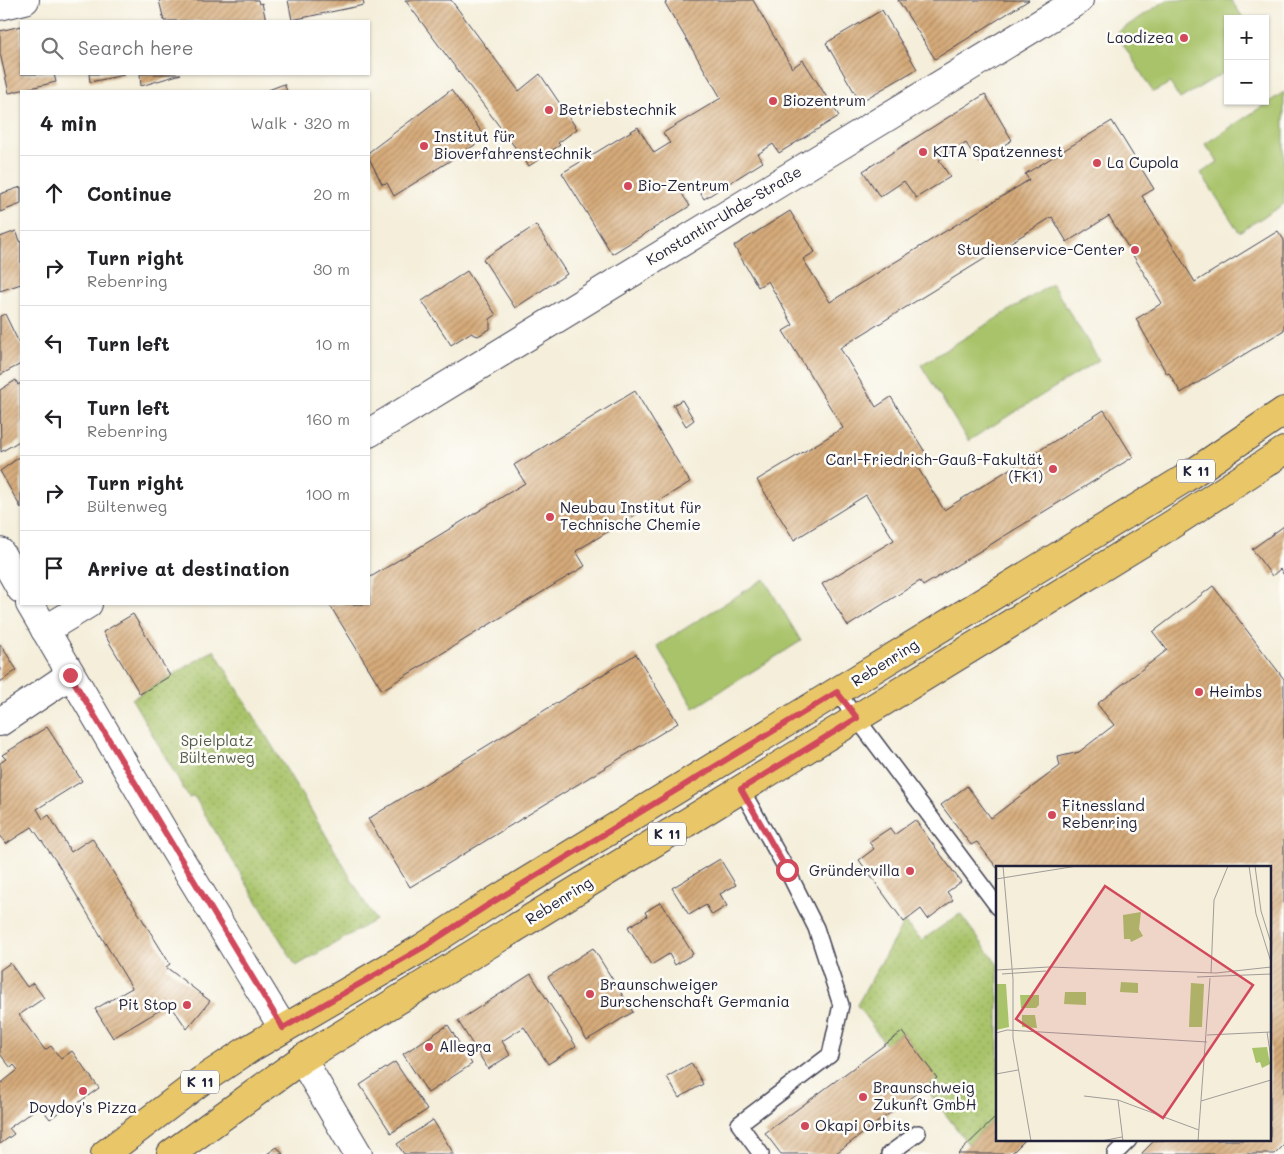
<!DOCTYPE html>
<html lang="en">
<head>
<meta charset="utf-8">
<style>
	body { margin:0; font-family:Mali,sans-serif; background:#f2f2f2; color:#202124 }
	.controls { position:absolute; right:15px; top:15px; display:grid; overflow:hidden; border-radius:0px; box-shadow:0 1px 4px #0004 }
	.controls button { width:45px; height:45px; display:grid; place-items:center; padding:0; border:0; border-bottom:1px solid #e0e0e0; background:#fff; color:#202124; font:25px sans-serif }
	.stop { position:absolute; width:15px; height:15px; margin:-11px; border:4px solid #d1495b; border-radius:50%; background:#fff }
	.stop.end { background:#d1495b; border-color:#fff; box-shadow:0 1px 5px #0008 }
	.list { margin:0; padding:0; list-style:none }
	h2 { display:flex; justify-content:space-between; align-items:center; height:65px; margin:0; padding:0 20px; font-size:21px }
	h2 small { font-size:16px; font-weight:400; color:#757577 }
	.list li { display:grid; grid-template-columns:32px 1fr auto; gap:15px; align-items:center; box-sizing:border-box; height:75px; padding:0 20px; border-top:1px solid #e0e0e0 }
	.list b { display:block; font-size:19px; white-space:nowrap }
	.list p { margin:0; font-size:16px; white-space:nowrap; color:#757577 }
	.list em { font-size:16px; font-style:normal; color:#757577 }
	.icon { flex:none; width:28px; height:28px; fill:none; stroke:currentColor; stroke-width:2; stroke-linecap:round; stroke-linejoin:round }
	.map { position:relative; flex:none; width:1284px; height:1154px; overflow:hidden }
	.search { position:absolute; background:#fff; box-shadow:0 1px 4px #0004; left:20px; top:20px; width:350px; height:55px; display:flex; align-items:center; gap:12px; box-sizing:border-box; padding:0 18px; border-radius:0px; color:#757577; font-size:19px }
	.panel { position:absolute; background:#fff; box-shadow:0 1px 4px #0004; left:20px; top:90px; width:350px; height:515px; border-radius:0px }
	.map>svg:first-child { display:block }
	.grass { fill:#a8c369; stroke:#657252 }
	.park { fill:url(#park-dots); stroke:#657252 }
	.building { fill:url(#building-hatch) }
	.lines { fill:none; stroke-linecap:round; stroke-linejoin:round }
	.lane-casing { stroke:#424153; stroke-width:18 }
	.street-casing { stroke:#424153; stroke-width:30 }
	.primary-casing { stroke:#424153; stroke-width:30 }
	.lane { stroke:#fff; stroke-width:15 }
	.street { stroke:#fff; stroke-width:28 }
	.primary { stroke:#e9c769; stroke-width:28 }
	.route { stroke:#d1495b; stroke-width:6 }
	.poi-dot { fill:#d1495b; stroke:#fdfcf7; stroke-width:2 }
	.labels { text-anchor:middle; stroke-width:5; stroke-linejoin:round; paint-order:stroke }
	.shield { fill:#fdfcf7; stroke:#646373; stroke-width:1 }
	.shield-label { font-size:14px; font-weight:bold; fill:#22223b }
	.poi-label { font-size:15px; fill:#22223b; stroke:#fdfcf7; text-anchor:start }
	.street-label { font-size:15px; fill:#22223b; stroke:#fdfcf7 }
	.park-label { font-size:15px; fill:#515a4b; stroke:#fdfcf7 }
	.inset-road { fill:none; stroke:#a09c9a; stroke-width:1 }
	.view { fill:#d1495b; fill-opacity:0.15; stroke:#d1495b; stroke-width:2.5 }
	.inset-edge { fill:none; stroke:#22223b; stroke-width:2.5 }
</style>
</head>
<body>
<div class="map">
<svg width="1284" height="1154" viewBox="0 0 1284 1154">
	<defs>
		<pattern id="park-dots" width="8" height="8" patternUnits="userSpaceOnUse" patternTransform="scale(1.25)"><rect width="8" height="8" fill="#a8c369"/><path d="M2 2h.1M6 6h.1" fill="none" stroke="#90a75c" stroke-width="1.8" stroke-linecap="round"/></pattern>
		<pattern id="building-hatch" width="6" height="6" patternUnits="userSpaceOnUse" patternTransform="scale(1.25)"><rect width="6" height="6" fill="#d6ab7a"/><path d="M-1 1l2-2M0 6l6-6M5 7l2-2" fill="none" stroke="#ad8b65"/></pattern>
	</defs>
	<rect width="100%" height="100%" fill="#fdfcf7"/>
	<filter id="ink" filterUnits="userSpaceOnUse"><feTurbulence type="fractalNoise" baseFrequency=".02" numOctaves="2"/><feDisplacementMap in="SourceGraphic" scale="10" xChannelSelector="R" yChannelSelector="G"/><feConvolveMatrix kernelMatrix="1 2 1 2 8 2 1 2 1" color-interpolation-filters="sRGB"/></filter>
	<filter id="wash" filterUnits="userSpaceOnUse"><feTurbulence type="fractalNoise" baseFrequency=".0096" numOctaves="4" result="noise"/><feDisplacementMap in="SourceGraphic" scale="20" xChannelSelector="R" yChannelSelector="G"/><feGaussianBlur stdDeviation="1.12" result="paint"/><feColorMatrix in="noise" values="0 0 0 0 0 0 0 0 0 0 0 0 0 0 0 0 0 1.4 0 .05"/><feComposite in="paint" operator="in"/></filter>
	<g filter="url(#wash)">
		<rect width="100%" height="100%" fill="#f4eeda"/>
		<!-- grass -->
		<g class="grass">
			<path d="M1167,0H1231L1244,19H1228V70L1180,99L1170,83L1153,92L1116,33Z"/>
			<path d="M1284,92V204L1239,232L1201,173L1218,162L1205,144Z"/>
			<path d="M1052,284L1099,360L968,441L921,365Z"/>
			<path d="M764,579L801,641L694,708L657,646Z"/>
		</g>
		<!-- park -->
		<g class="park">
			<path d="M214,650L320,825L375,920L296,966L194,796L189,798L132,699Z"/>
			<path d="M960,914L998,965V1115L968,1144L925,1087L936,1078L902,1032L885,1044L857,1005L904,922L922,940Z"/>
		</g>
		<g id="blocks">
			<!-- building -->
			<g class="building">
				<path d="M159,0H258L259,4L262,3L266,21H164Z"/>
				<path d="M288,0H363L364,5L292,20Z"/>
				<path d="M405,0H451L519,91L540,74L577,129L558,143L560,145L529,166Z"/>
				<path d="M669,0H753L792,68L803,60L839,116L779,153L773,144L758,154L763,162L704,199L693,182L680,191L690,206L612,254L562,173L638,127L654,153L670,143L663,133L721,98L665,3Z"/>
				<path d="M898,0H1029L935,59Z"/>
				<path d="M882,10L917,69L860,102L826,43Z"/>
				<path d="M21,26V74H54L56,82L9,93L0,53V31Z"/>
				<path d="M89,74H124V75L90,82Z"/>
				<path d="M140,74H181L141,86Z"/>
				<path d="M284,84L287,91H266Z"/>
				<path d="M451,90L486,138L394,196L387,183L382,184L369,158V152Z"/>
				<path d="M985,94L1012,140L978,162L966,143L939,160L950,177L916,198L904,181L880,197L863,171Z"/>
				<path d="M1112,121L1154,189L1142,196L1195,282L1278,231L1284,240V330L1181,393L1169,373L1167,374L1136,319L1162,303L1109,216L1067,242L1052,217L840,348L876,407L891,397L928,457L916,465L944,510L1104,410L1133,457L923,586L920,581L848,626L822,584L894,540L866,495L794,540L757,480L843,428L783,331L793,325L768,281L758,287L734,246L790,211L815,252L803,259L830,302L1029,180L1025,174Z"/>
				<path d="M21,187V204L0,212V194Z"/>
				<path d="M536,225L567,274L515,308L483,259Z"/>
				<path d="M16,231L21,243V284L0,291V237Z"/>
				<path d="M467,271L496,315L490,319V329L478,336L470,333L451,345L422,301Z"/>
				<path d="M5,314L21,347V364L0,375V316Z"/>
				<path d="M16,380L18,385L21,383V440L1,452L0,390Z"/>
				<path d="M635,391L690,482L576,551L585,566L382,690L329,604H369V578L525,483L514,465Z"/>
				<path d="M682,400L694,420L686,426L673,405Z"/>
				<path d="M21,456V508L0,471Z"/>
				<path d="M1284,526V575L1280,569L1272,576L1252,549Z"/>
				<path d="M1213,586L1284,679V1145L1275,1154H1141L1155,1140H1270V868H997L977,842L971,845L941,805L967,786L991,818L1060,766L1058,757L1079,752L1114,725L1097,704L1167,650L1153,632Z"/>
				<path d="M133,614L170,676L140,694L103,632Z"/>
				<path d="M0,644L17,670L0,682Z"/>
				<path d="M636,654L678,723L410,887L368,819Z"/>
				<path d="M47,727L82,781L37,809L43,819L49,815L71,852L92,838L170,964L166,967L210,1001L187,1029L170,1004L113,1038L95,1009L132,988L56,861L32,827L6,844L0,835V763L6,759L2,755Z"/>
				<path d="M915,820L961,882L947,892L953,900L928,919L921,909L904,922L859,860L874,849L869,842L890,828L894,835Z"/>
				<path d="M720,859L736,885L720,894L727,906L712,915L706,905L689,915L672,888Z"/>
				<path d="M661,902L693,954L675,965L669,954L651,965L628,927L647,916L645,912Z"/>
				<path d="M593,948L633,1012L587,1040L548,977Z"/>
				<path d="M10,963L27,987L33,983L44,998L19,1015L24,1022L45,1050L51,1046L61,1059L72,1051L99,1088L71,1108L66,1100L63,1102L66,1107L50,1119L40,1106L9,1128L14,1134L0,1144V1084L18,1070L14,1065L11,1068L0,1054V970Z"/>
				<path d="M531,974L576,1046L548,1064L524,1027L502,1041L510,1055L488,1069L458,1021Z"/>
				<path d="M448,1025L472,1064L428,1093L403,1054Z"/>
				<path d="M902,1032L937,1078L835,1154H781L765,1133Z"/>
				<path d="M395,1062L427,1110L391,1133L360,1085Z"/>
				<path d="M691,1063L703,1084L679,1098L667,1077Z"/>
				<path d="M998,1115V1140H1025L1011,1154H958Z"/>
				<path d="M433,1120L454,1154H404L397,1144Z"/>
				<path d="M277,1147L283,1154H267Z"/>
			</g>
		</g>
	</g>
	<g filter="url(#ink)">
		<use href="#blocks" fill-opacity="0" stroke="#424153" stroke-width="1"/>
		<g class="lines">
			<!-- lane casing -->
			<g class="lane-casing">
				<g id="lane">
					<path d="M837,692L998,907"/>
					<path d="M741,789L787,870L816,928L841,1005L830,1055L739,1124L761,1154"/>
					<path d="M889,1154L918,1133"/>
					<path d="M1115,1154L1129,1140"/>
				</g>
			</g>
			<!-- street casing -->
			<g class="street-casing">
				<g id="street">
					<path d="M0,6L25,0"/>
					<path d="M369,433L1079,0"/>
					<path d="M0,552L21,589"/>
					<path d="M30,604L168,839L283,1028"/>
					<path d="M45,630L88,604"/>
					<path d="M0,722L70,675"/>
					<path d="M302,1059L358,1154"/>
				</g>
			</g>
			<!-- primary casing -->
			<g class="primary-casing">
				<g id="primary">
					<path d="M105,1154L201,1081L249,1049L422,948L488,905L1184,479L1284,411"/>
					<path d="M171,1154L302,1059L1171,525L1284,451"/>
				</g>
			</g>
			<!-- lane -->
			<use href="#lane" class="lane"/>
			<!-- street -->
			<use href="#street" class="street"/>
			<!-- primary -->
			<use href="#primary" class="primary"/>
		</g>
	</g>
	<g class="lines" filter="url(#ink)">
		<!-- route -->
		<path class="route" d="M70,675L283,1028L422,948L488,905L837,692L857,718L741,789L787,870"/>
	</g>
	<!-- markers -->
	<g class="poi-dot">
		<circle cx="1184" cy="38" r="5"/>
		<circle cx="773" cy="101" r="5"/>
		<circle cx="549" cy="110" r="5"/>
		<circle cx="424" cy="146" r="5"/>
		<circle cx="923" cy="152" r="5"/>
		<circle cx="1097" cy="163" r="5"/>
		<circle cx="628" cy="186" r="5"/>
		<circle cx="1135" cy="250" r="5"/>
		<circle cx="1053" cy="469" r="5"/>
		<circle cx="550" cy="517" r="5"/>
		<circle cx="1199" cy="692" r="5"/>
		<circle cx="1052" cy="815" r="5"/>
		<circle cx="910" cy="871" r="5"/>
		<circle cx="590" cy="994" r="5"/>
		<circle cx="187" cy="1005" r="5"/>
		<circle cx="429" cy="1047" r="5"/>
		<circle cx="83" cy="1091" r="5"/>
		<circle cx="863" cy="1097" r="5"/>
		<circle cx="805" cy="1126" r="5"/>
	</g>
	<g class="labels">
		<!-- shield labels -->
		<g class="shield">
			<rect x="1177" y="459.5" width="38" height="23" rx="4"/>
			<rect x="648" y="822.5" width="38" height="23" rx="4"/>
			<rect x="181" y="1070.5" width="38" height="23" rx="4"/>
		</g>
		<g class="shield-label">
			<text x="1196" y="476">K 11</text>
			<text x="667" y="839">K 11</text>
			<text x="200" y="1087">K 11</text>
		</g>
		<!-- poi labels -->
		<g class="poi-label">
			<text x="1174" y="43" text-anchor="end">Laodizea</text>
			<text x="783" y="106">Biozentrum</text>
			<text x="559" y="115">Betriebstechnik</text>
			<text x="434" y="142">Institut für<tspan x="434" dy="17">Bioverfahrenstechnik</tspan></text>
			<text x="933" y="157">KITA Spatzennest</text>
			<text x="1107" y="168">La Cupola</text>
			<text x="638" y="191">Bio-Zentrum</text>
			<text x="1125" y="255" text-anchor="end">Studienservice-Center</text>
			<text x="1043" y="465" text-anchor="end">Carl-Friedrich-Gauß-Fakultät<tspan x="1043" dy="17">(FK1)</tspan></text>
			<text x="560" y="513">Neubau Institut für<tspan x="560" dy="17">Technische Chemie</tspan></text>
			<text x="1209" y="697">Heimbs</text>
			<text x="1062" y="811">Fitnessland<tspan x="1062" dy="17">Rebenring</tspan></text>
			<text x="900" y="876" text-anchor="end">Gründervilla</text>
			<text x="600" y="990">Braunschweiger<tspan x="600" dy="17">Burschenschaft Germania</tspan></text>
			<text x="177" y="1010" text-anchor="end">Pit Stop</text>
			<text x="439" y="1052">Allegra</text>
			<text x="873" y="1093">Braunschweig<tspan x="873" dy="17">Zukunft GmbH</tspan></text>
			<text x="83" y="1113" text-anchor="middle">Doydoy's Pizza</text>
			<text x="815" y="1131">Okapi Orbits</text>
		</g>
		<!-- street labels -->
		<g class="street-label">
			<text transform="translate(724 216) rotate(-31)" y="5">Konstantin-Uhde-Straße</text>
			<text transform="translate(885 663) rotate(-32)" y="5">Rebenring</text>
			<text transform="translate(559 901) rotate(-32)" y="5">Rebenring</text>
		</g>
		<!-- park labels -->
		<g class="park-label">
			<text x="217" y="746">Spielplatz<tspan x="217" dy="17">Bültenweg</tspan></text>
		</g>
	</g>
	<!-- overview -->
	<g transform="translate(996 866)">
		<rect width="275" height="275" fill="#f4eeda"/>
		<path d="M125,116L142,117V127L124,126ZM69,126H90V139L68,138ZM24,129H43V139L40,142H25ZM26,149H39L41,162L26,161Z" fill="#a8c369"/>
		<path d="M145,46L143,63L147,70L135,76L134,73H128L127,49ZM195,117L208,118L206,161H193ZM0,118H10L13,161L0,164ZM271,181L274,198L266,202L264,196L260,197L256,182Z" fill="#a8c369"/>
		<path class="inset-road" d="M7,0L17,113V172L35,275M253,0L260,48L275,96M259,0L265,45L275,77M0,13L81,0M0,104L53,101L220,107L275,101M215,107L218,34L232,0M6,108L50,105M201,111L275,108M271,166L275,193M0,167L11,164L211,176M211,169L275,166M0,208L22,204M88,230L122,234L203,264M122,234L127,275M205,235L275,214M105,275L126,271M202,275L214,112"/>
		<path class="view" d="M109,20L257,119L167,252L20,153Z"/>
		<rect width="275" height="275" class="inset-edge"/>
	</g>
</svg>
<div class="controls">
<button>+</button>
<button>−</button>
</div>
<div class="stop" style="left:787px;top:870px"></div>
<div class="stop end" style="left:70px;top:675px"></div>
<div class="search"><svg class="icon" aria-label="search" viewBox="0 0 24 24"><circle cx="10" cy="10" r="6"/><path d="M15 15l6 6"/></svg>Search here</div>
<section class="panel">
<h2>4 min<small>Walk · 320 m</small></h2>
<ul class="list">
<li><svg class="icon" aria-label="ahead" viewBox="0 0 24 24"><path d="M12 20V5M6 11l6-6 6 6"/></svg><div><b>Continue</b></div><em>20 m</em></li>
<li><svg class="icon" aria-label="right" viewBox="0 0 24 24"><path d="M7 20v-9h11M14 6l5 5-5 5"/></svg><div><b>Turn right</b><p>Rebenring</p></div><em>30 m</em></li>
<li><svg class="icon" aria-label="left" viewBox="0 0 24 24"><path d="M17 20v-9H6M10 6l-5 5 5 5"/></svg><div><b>Turn left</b></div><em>10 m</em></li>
<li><svg class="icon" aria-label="left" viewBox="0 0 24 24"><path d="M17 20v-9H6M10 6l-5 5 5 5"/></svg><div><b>Turn left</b><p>Rebenring</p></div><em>160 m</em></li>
<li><svg class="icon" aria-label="right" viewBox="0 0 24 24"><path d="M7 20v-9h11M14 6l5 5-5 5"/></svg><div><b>Turn right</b><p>Bültenweg</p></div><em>100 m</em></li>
<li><svg class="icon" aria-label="arrive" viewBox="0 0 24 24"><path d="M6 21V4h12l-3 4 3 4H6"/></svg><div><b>Arrive at destination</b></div></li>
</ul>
</section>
</div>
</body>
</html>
